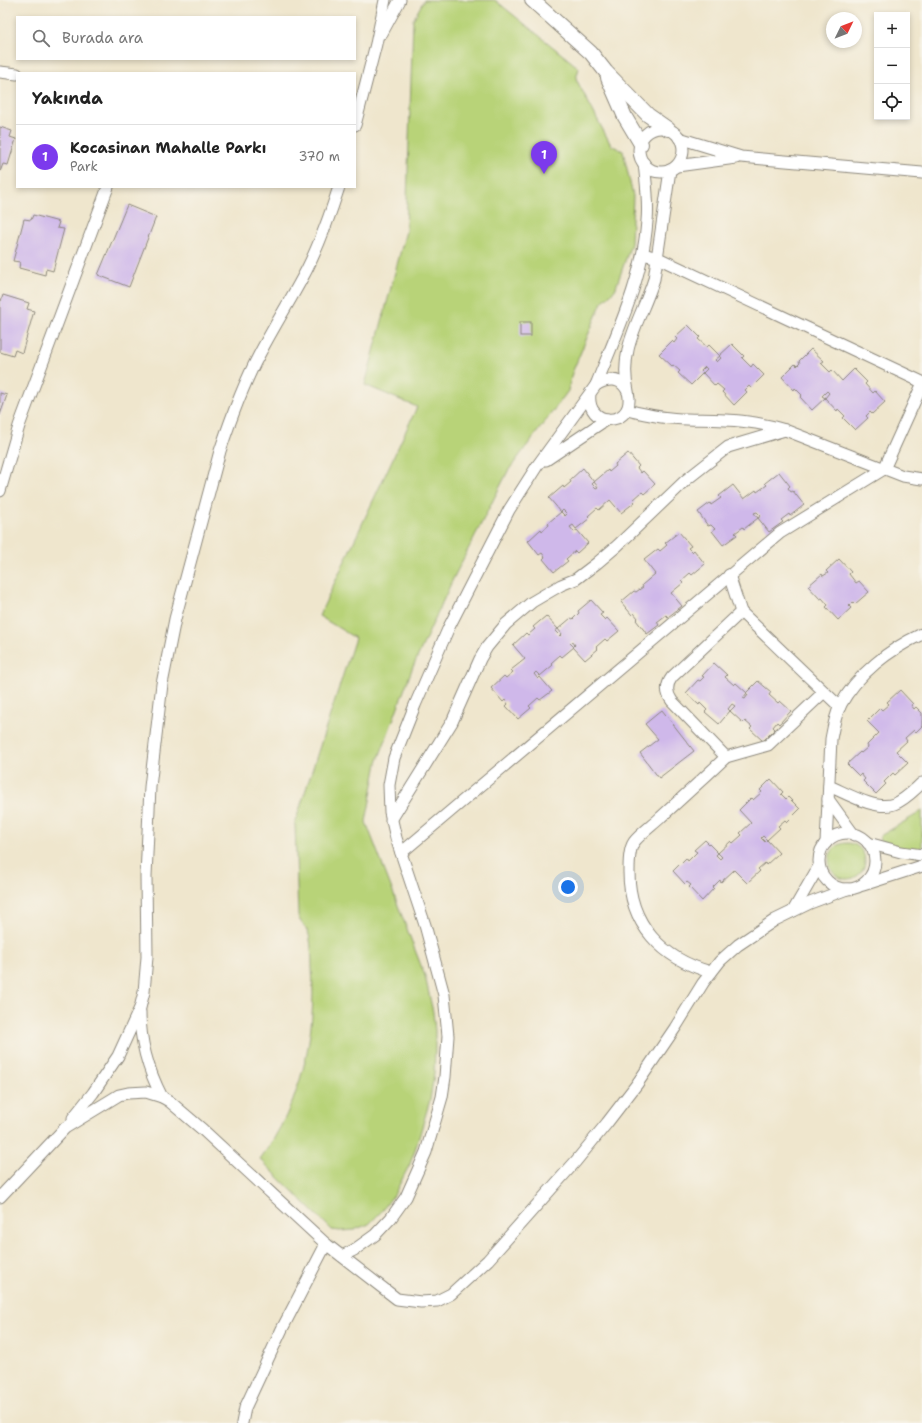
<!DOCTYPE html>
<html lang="tr">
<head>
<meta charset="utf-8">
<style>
	body { margin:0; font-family:"Shantell Sans",sans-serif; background:#f6f6f6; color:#222 }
	.controls { position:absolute; right:12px; top:12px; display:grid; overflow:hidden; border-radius:0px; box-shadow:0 2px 6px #0003 }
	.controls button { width:36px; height:36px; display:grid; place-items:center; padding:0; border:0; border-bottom:1px solid #e0e0e0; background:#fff; color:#222; font:20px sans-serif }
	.compass { position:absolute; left:826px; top:12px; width:36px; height:36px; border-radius:50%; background:#fff; box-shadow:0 2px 6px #0003; rotate:47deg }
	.you { position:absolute; left:568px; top:887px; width:14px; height:14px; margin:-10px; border:3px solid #fff; border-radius:50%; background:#1a73e8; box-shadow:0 0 0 6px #1a73e833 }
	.badge { display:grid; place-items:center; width:26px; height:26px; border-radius:50%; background:#7c3aed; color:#fff; font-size:13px; font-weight:700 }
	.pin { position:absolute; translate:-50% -33px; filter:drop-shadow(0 1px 2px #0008) }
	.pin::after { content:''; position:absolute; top:21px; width:14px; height:12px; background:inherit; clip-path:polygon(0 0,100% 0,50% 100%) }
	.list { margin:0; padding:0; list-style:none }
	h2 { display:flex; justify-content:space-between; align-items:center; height:52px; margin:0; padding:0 16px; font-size:17px }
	h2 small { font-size:13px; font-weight:400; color:#767676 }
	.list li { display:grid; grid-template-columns:26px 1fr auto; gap:12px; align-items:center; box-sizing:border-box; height:64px; padding:0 16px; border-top:1px solid #e0e0e0 }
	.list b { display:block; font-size:15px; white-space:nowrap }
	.list p { margin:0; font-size:13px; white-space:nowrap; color:#767676 }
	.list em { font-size:13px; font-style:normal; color:#767676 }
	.icon { flex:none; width:22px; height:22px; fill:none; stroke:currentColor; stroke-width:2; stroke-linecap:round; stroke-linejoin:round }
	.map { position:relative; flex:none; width:922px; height:1423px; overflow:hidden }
	.search { position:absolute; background:#fff; box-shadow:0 2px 6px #0003; left:16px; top:16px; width:340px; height:44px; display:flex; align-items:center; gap:10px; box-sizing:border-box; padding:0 14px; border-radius:0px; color:#767676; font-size:15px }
	.panel { position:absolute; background:#fff; box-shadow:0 2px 6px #0003; left:16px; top:72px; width:340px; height:116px; border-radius:0px }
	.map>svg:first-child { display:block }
	.green { fill:#b8d378; stroke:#727f52 }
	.building { fill:#cfb8ea }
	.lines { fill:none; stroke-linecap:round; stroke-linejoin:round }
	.minor-casing { stroke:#8d887c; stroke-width:13 }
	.tertiary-casing { stroke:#8d887c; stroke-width:16 }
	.minor { stroke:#fff; stroke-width:11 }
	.tertiary { stroke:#fff; stroke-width:14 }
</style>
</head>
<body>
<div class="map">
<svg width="922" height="1423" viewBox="0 0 922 1423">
	<rect width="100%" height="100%" fill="#f7f3e8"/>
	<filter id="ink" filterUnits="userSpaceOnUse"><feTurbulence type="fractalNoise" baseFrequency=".025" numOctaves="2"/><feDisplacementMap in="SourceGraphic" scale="8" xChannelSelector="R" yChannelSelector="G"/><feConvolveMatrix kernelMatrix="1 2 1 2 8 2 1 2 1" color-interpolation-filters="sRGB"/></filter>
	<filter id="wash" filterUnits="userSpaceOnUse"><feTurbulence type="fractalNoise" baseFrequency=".012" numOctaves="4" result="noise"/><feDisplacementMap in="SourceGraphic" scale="16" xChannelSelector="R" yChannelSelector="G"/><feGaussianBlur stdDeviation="0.9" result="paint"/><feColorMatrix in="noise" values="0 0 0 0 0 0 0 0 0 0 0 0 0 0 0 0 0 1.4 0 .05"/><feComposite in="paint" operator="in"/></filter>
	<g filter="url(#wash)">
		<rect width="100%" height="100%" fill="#efe6cd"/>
		<!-- green -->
		<g class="green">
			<path d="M424,0H495L579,68L576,79L611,145L623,151L633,196L631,244L615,290L602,302L572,373L568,391L508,471L453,579L412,669L377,763L366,822L425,976L433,1012L435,1031V1049L434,1074L430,1100L417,1144L410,1164L395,1193L381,1212L369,1224L354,1230L340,1231L332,1230L260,1159C301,1104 317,1036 312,968C312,960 311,938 308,932C305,926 301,924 298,916L295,823L355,638L319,616L417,407L365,385L406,231L413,20Z"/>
			<path d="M922,810V856L882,849L880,836L919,813Z"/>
			<circle cx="847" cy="861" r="18"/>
		</g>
		<g id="blocks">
			<!-- building -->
			<g class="building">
				<path d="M0,127L12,131L10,137L16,139L8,165L3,164L0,172Z"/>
				<path d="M127,205L156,217L129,287L98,275Z"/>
				<path d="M33,215L59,222L57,228L64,229L53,271L46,269L45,275L19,268L20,262L13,261L24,219L31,220Z"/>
				<path d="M3,295L29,303L27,309L34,311L22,353L15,350L13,356L0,352V300L1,301Z"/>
				<rect x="520" y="322" width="11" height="14"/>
				<path d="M688,325L700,337L698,339L707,347L709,345L720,356L715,360L717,362L721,358L719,356L732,344L744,356L742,358L751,367L753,364L764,375L751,388L749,386L745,390L747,392L734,405L722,392L724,390L717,384L715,386L703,373L707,369L705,367L701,371L703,373L691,385L678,373L680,371L673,365L672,366L659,354L672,341L674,343L677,339L675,337Z"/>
				<path d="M811,349L824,361L821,363L830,372L832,370L842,381L854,369L867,382L865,384L873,393L875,391L885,402L872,414L870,412L866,416L868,418L855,430L843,418L845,416L838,409L837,411L825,398L829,393L827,391L822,396L825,398L812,410L800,397L802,395L795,388L794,390L782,377L795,364L797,366L800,363L799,361Z"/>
				<path d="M0,393L7,395L0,415Z"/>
				<path d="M628,453L639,466L637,468L641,473L643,471L655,484L644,494L642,492L633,500L635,502L621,513L610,500L599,510L597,508L588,516L590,518L576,529L573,525L570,527L574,532L577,530L588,543L577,553L575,551L566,559L568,561L554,572L543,559L545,557L542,553L539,555L528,541L541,529L542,531L549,525L548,523L561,512L565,516L567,514L563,510L561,512L549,498L563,486L564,488L571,482L570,480L583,468L594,482L592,484L596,488L598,487L594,482L608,470L609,472L616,466L615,464Z"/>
				<path d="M779,472L790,486L788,488L791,492L793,491L804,505L790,516L789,514L781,520L783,522L769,532L758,518L761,516L757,512L754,513L758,518L744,529L743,527L735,533L737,535L723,545L712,531L715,529L711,525L708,526L698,512L710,503L711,505L721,498L719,496L733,485L744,499L756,490L757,492L767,485L765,483Z"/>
				<path d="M679,532L691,546L688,548L692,552L694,550L705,564L692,575L690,573L681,581L683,583L671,593L682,606L668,617L666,615L657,622L659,625L647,634L636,620L638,618L634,613L632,615L621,602L634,591L636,592L643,587L642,585L655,574L644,560L658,549L660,551L667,545L665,543Z"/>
				<path d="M839,559L851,572L849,574L856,583L859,581L869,592L855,604L853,602L849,606L851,608L838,620L826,607L828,605L822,598L820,599L808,586L822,574L823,576L828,573L826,571Z"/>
				<path d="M591,600L603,613L600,615L605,620L607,618L619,631L607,641L605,639L596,647L598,649L585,660L573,647L575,645L572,641L570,643L574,647L562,657L560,655L551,663L553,665L540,676L536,672L534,674L538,679L540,677L552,691L540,700L538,698L529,706L531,708L518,719L506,706L508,704L505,700L503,702L491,688L504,676L506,678L513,672L511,670L525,659L513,645L526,633L528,635L535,629L533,627L546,616L558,629L555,631L560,636L562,634L558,629L571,618L573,619L579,613L578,611Z"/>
				<path d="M714,663L727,675L725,677L734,685L736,683L747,693L743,698L745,699L748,695L746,693L758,681L771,692L769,695L778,703L780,701L791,711L779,724L777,722L773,727L775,729L763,741L750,729L752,727L745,721L743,723L730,711L735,706L732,704L728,709L730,711L719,724L705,712L707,710L700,703L699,705L686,693L698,680L700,681L704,677L702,676Z"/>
				<path d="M900,690L913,704L911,705L914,709L916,707L922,713V726L916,732L914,730L905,738L907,741L896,751L908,763L895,775L893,773L884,782L886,784L876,794L863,781L865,779L861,774L859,776L847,764L860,752L861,753L868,747L867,745L879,733L867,721L880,708L882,710L889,704L887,702Z"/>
				<path d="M662,710L694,751L659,778L640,753L658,739L645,724Z"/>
				<path d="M771,779L783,792L781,794L786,799L788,797L800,809L787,822L785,820L778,826L780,828L767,840L763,836L761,838L765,842L767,840L779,853L766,865L765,863L758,869L760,871L747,883L734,870L721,882L720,880L713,887L714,888L702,901L689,887L691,885L687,882L685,884L673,871L686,858L688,861L697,852L694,850L705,840L718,853L716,855L720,859L722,857L718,853L731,841L733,843L742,835L740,833L751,823L739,810L751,798L753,800L762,792L760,790Z"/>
			</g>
		</g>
	</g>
	<g filter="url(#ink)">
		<use href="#blocks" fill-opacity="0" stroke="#8d887c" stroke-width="1"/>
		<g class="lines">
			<!-- minor casing -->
			<g class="minor-casing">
				<g id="minor">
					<path d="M382,33L400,0"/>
					<path d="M0,72L17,74"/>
					<path d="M355,125L376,44L385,0"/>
					<circle cx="661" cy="150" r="22"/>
					<path d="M679,138L741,157L922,173"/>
					<path d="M677,166L736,158"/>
					<path d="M643,254L658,258L922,382"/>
					<path d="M596,385C617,332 643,279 647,221C649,202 646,183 644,163"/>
					<path d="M628,391C618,348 642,318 654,279L670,170"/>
					<path d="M627,410C647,415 667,419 687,419C724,420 749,419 785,430L903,476L922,479"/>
					<path d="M546,460L607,419"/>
					<path d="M0,491L19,426L108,187"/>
					<path d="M729,575L741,612L840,707"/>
					<path d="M741,612L672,677C666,685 666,693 672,701L726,757L768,745L824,692"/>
					<path d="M829,786C846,793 876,811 894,804C905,800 914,790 922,783"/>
					<path d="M828,799L854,835"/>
					<path d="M391,820L452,722L480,659L487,647L506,624L532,602L561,585L576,579L597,563L617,546L686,480L728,447L785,430"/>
					<circle cx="847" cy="861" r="28"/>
					<path d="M826,843L831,739C833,728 835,716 840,706C857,674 890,649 922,634"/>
					<path d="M868,843L901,852L922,855"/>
					<path d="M401,853L780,533L884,469L922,385"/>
					<path d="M863,885L922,866"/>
					<path d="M793,911L819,866"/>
					<path d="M711,972C662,959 629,924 629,872C629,863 629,849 634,842C640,834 654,824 661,817C683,797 705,777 726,757"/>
					<path d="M140,1012C140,1043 148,1070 162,1097"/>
					<path d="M73,1118L93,1093L118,1056L140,1008L144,992L147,957L146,876L150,787L162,684L175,619L220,451C231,418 243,385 259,355C274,326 292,298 307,269C320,243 330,215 339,187"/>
					<path d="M0,1197L65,1128L119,1095L128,1093L146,1092L162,1097L169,1101L203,1130L326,1244L397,1299L421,1302L437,1301L451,1294L488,1260L576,1161L607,1123L637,1084L675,1028L703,983L720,961L738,945L775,920L810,903L847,889"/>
					<path d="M342,1256L354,1250L375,1235L391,1218L406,1197L426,1152L442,1097L445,1077L448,1036L444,995L425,925L396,838L390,812L389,785L394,758L415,705L449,627L509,510L537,466L596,385C604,380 612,378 620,382C625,386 629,391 629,398C631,427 586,427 590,394"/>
					<path d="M242,1423L245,1408L282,1329L326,1244"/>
				</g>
			</g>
			<!-- tertiary casing -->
			<g class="tertiary-casing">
				<g id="tertiary">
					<path d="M532,0L591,53L606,72L648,115L668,129"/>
					<path d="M608,78L625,117L641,144"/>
				</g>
			</g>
			<!-- minor -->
			<use href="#minor" class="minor"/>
			<!-- tertiary -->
			<use href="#tertiary" class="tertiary"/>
		</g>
	</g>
</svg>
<div class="controls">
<button>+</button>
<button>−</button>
<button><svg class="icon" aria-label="locate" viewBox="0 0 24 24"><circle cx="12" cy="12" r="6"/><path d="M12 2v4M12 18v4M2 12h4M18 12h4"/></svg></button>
</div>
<svg class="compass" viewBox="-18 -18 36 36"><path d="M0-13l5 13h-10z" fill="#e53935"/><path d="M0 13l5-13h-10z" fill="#767676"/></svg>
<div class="you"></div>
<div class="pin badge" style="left:544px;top:174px">1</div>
<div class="search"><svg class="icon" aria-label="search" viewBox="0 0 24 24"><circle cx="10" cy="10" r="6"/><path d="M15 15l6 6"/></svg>Burada ara</div>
<section class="panel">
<h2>Yakında<small></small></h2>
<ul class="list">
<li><span class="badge">1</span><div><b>Kocasinan Mahalle Parkı</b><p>Park</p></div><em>370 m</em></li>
</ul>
</section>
</div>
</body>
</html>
